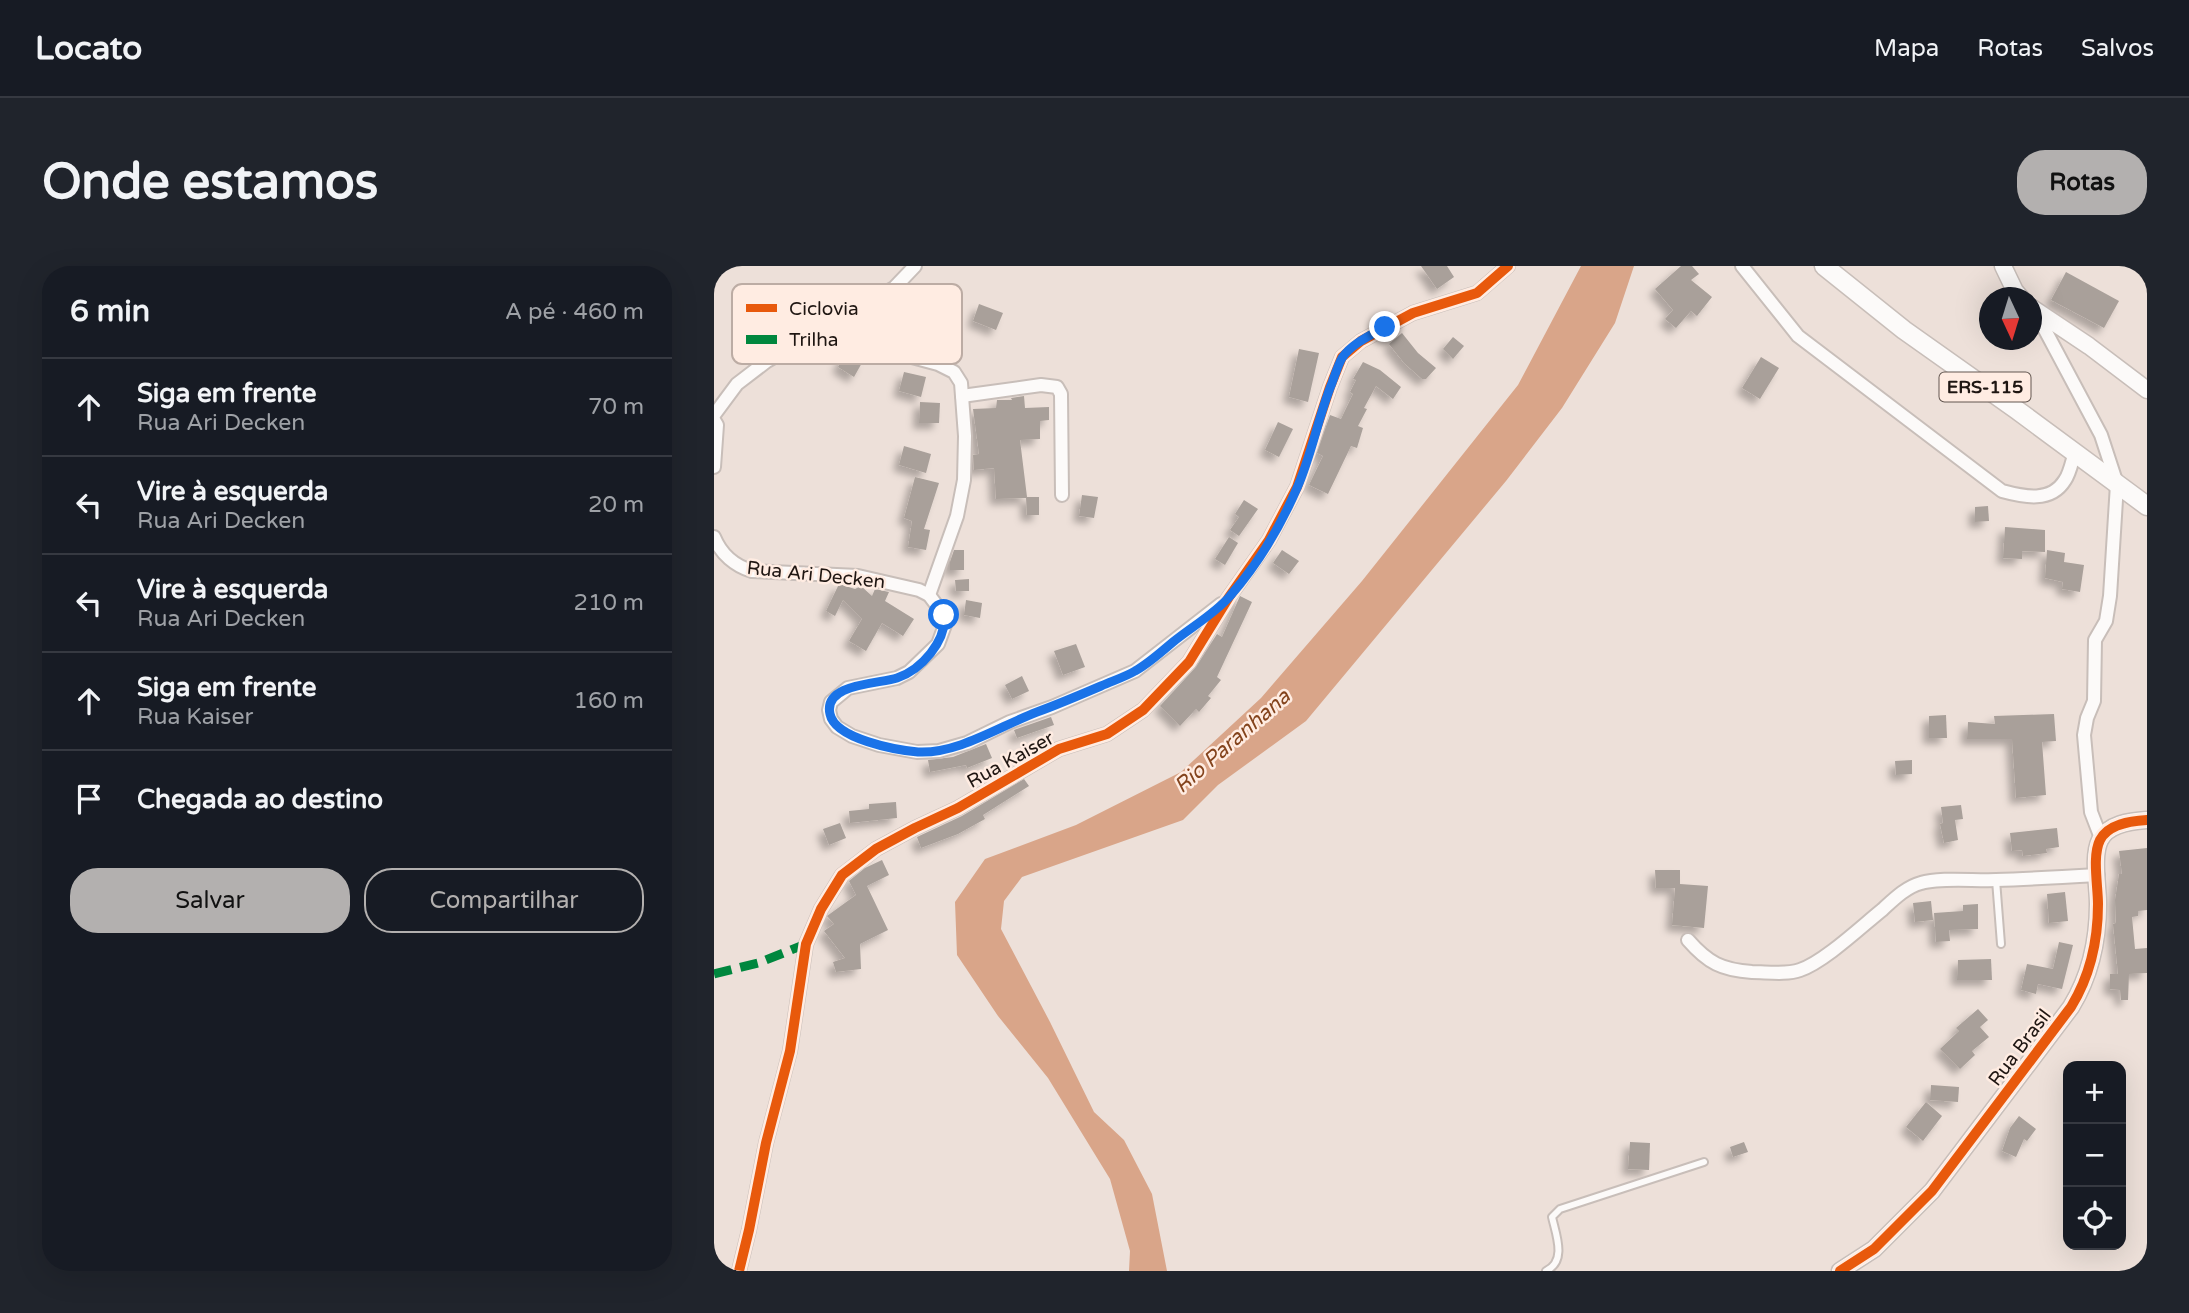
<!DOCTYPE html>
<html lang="pt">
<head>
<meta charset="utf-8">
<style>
	body { margin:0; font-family:"Varela Round",sans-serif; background:#20242c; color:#f1f3f6 }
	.controls { position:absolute; right:21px; bottom:21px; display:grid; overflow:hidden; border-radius:14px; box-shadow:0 7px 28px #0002 }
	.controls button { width:63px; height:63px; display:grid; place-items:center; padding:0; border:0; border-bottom:2px solid #363941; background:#171b24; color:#f1f3f6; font:35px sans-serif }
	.compass { position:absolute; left:1265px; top:21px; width:63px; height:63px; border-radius:50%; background:#171b24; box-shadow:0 7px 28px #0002; rotate:176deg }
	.stop { position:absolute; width:21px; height:21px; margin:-16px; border:5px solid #1a73e8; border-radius:50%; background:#fff }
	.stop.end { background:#1a73e8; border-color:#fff; box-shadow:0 2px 7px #0008 }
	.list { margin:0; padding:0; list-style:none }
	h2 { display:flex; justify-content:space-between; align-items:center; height:91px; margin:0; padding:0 28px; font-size:30px }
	h2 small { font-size:23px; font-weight:400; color:#9ea1a6 }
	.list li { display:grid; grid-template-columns:46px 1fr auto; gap:21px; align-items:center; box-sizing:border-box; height:98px; padding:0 28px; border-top:2px solid #363941 }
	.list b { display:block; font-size:26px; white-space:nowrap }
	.list p { margin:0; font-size:23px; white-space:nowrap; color:#9ea1a6 }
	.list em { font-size:23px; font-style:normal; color:#9ea1a6 }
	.actions { display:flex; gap:14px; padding:21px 28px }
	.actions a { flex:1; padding:16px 0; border:2px solid #b3b0af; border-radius:28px; text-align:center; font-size:24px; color:#b3b0af }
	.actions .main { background:#b3b0af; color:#111 }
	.icon { flex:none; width:38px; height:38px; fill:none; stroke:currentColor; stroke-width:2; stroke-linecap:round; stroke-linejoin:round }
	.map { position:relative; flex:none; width:1433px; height:1005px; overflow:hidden; border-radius:28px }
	header { display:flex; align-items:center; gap:42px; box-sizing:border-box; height:98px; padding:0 35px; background:#171b24; border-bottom:2px solid #363941 }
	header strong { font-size:33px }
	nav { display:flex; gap:38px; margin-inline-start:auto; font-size:24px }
	.intro { display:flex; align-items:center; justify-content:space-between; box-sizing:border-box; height:168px; padding:0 42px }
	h1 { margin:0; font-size:49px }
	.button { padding:18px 32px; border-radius:28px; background:#b3b0af; color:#111; font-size:24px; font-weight:700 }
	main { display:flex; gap:42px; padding:0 42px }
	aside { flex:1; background:#171b24; border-radius:28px; box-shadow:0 7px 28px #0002 }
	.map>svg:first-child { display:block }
	.water { fill:#d9a589 }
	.building { fill:#a9a09a; filter:url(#shadow) }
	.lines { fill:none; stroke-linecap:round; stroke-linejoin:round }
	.lane-casing { stroke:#c8beb9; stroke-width:10 }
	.street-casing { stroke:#c8beb9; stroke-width:16 }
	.secondary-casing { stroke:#c8beb9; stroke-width:19 }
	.primary-casing { stroke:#c8beb9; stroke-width:21 }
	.lane { stroke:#fcfaf9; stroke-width:6 }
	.street { stroke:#fcfaf9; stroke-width:12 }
	.secondary { stroke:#fcfaf9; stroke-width:16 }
	.primary { stroke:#fcfaf9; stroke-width:18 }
	.quiet { stroke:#00873e; stroke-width:9; stroke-dasharray:18 9; stroke-linecap:butt }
	.cycleway-casing { stroke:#ffece2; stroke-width:15 }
	.cycleway { stroke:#e8590c; stroke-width:10 }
	.route { stroke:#1a73e8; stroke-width:9 }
	.labels { text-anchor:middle; stroke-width:5; stroke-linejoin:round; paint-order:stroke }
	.shield { fill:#ffece2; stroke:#625650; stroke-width:2 }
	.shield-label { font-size:18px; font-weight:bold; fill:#1f1612 }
	.street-label { font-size:19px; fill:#1f1612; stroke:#ffece2 }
	.water-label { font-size:21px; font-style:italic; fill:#84431c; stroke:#ffece2 }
	.key { fill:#ffece2; stroke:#bcaca4; stroke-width:2 }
	.key-label { font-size:19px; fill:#1f1612 }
</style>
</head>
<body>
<header>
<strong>Locato</strong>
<nav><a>Mapa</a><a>Rotas</a><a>Salvos</a></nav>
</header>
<div class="intro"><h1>Onde estamos</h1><a class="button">Rotas</a></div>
<main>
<aside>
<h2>6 min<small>A pé · 460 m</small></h2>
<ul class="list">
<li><svg class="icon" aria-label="ahead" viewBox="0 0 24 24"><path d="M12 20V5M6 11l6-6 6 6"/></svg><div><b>Siga em frente</b><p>Rua Ari Decken</p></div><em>70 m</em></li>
<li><svg class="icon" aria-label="left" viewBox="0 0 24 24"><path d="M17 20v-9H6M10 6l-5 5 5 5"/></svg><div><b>Vire à esquerda</b><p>Rua Ari Decken</p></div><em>20 m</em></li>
<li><svg class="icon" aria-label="left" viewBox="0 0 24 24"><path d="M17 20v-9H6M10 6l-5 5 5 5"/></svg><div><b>Vire à esquerda</b><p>Rua Ari Decken</p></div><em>210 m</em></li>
<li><svg class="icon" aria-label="ahead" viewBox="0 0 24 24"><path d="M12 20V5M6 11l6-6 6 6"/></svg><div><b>Siga em frente</b><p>Rua Kaiser</p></div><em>160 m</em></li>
<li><svg class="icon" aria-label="arrive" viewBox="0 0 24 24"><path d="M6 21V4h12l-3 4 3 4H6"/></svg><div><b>Chegada ao destino</b></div></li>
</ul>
<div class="actions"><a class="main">Salvar</a><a>Compartilhar</a></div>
</aside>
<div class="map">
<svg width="1433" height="1005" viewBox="0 0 1433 1005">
	<defs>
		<filter id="shadow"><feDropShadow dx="-6" dy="6" stdDeviation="3.5" flood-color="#0004"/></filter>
	</defs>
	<rect width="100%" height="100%" fill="#ede0d9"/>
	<!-- water -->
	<path class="water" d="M867,0H920L901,57L848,142L792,215L592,455L504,519L469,554L308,611L290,635L287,663L336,756L380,846L410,874L438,928L453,1005H415L416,985L396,913L334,812L284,750L243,689L241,636L271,593L362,559L467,506L547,432L648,315L804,119Z"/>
	<!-- building -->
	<g class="building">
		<path d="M707,0H733L740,11L723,23Z"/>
		<path d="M967,0H978L985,8L977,14L998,31L983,50L977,45L962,62L951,53L959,44L941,23Z"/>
		<path d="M1352,6L1405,35L1390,62L1337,34Z"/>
		<path d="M265,38L289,47L282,64L259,55Z"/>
		<path d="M688,67L704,87L722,102L712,113H708L690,97L675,78Z"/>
		<path d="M739,71L750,80L739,93L729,83Z"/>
		<path d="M585,83L605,87L594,136L575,131Z"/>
		<path d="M133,85L149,95L140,111L124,101Z"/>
		<path d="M1047,91L1065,102L1046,133L1028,122Z"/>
		<path d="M649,96L666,104L687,121L679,133L662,120L650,142L653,143L644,160L649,162L643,182L637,180L614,228L595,219L609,190L603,187L616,149L627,153L639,128L636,126L642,114L639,113Z"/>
		<path d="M190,106L212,111L207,131L185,125Z"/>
		<path d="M310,130L311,142L335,141V154L326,155V173L306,174L313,231H325V249H313L312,232L282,233L280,202L260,204L259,189L265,188L259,143L282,142L283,134H298L297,132Z"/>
		<path d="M206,136L226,137L225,157H205Z"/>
		<path d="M564,156L579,163L565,191L551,184Z"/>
		<path d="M190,180L217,188L212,207L185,199Z"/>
		<path d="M201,211L225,217L210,263L216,264L212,284L194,281L198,255L190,252Z"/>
		<path d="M368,229L384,231L380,252L365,250Z"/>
		<path d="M530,234L544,243L525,270L516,264L525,251L521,248Z"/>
		<path d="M1274,240L1275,255L1261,256V241Z"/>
		<path d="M1291,261L1331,264V286L1308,285V293L1289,292Z"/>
		<path d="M515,271L524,277L511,299L501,293Z"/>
		<path d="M240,284H250V304H236V296Z"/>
		<path d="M568,284L585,295L575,308L559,297Z"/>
		<path d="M1333,284L1351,287L1350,296L1370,299L1366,326L1348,323L1349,316L1331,312Z"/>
		<path d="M255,313V325H242L241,314Z"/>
		<path d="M125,318L141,323L147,320L158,330L161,323L175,326L171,335L200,353L189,370L168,357L152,385L135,375L148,353L129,334L121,350L112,345Z"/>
		<path d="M526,330L538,336L503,411L507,414L494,430L497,432L485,446L482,443L466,460L446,440L482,401L503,368L508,371Z"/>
		<path d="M252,334L268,337L266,352L250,349Z"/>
		<path d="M362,378L371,401L349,409L340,385Z"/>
		<path d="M308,410L315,425L298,433L291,419Z"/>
		<path d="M1340,448L1342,475L1328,476L1332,529L1302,532L1298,473H1253L1254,456L1281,458L1280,450Z"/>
		<path d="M1232,449L1233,472H1215V450Z"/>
		<path d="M337,451L340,459L303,472L300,464Z"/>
		<path d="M272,478L278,492L253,502L252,499L216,506L214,494L239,491Z"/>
		<path d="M1198,494V508L1182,509L1181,495Z"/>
		<path d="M310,513L315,520L269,549L271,553L244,568L207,582L203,571L248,550Z"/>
		<path d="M182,536L183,552L136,557L135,545L155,543V538Z"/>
		<path d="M1247,539L1249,553L1241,554L1244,574L1230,577L1226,558L1229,557L1227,541Z"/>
		<path d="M126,557L132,572L115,579L109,563Z"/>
		<path d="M1343,562L1345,581L1332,583L1333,587L1309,590L1308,584L1298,585L1296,567Z"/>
		<path d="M1433,582V644L1424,645V650L1418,651L1421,683L1433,682V707L1415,708L1414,734H1407L1406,724L1396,723V708H1404L1399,658L1402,657L1401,634L1405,608H1408L1405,585Z"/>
		<path d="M168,594L175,609L153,620L174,664L146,678L147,703L122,706L119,696L131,692L110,665L120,658L113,650L142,629L135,615L151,602Z"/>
		<path d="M941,604H966V618L994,620L990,662L958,659L961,622H942Z"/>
		<path d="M1351,626L1354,655L1335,657L1333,628Z"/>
		<path d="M1217,635L1219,654L1201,656L1199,637Z"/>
		<path d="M1264,638V663L1235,664L1236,675L1222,676L1220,647L1249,645V639Z"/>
		<path d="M1345,676L1359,679L1348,723L1324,718L1322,728L1307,724L1313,698L1339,703Z"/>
		<path d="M1277,693L1278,714H1243L1244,694Z"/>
		<path d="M1264,743L1274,754L1266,761L1275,771L1258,785L1261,789L1246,803L1226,783L1245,765L1242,762Z"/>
		<path d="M1217,819L1245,821L1244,836L1216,834Z"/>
		<path d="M1212,836L1228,850L1209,875L1192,861Z"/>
		<path d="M1305,850L1322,863L1313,875L1310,873L1302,891L1288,885L1296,862Z"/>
		<path d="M916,876L936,877L935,904L914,903Z"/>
		<path d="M1030,876L1034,886L1019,891L1016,881Z"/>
	</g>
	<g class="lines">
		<!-- lane casing -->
		<g class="lane-casing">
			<g id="lane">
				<path d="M1282,614L1287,678"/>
				<path d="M832,1005C853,995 842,969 838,951L846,943L990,896"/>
			</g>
		</g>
		<!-- street casing -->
		<g class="street-casing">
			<g id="street">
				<path d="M1028,0L1084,70L1288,225C1310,231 1337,237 1351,214C1356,207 1358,195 1361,186"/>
				<path d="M1322,47L1387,169L1403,218L1396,330L1392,355L1381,374L1380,435L1373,452L1370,469L1377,546L1387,572"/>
				<path d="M131,73L224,98L240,106L247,117L251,170L250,214L243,250L215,329"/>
				<path d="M248,130L327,119L343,121L347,128L348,229"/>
				<path d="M0,149L23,118L53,95L180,22L201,0"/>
				<path d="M0,154L3,159L0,201"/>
				<path d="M0,271C7,288 21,300 38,305L144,310L205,324L215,329L230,349L231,359L224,378L195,406L183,412L134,422L117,436L115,444L117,453L123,461L138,470L165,479L203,486L225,485L253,477L296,456L338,441L421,405L507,338"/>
				<path d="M974,674C994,697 1008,704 1038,706C1053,706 1072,709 1086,704C1110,696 1148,660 1168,644C1180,633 1192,621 1207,617C1226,611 1261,615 1282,614C1316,613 1350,611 1384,609"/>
				<path d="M25,1005L35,964L52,877L76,785L92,678L107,643L128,609L162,583L201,562L244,542L345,483L393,468L429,444L475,396L515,331L555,274L583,221L616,121L628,91L647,75L699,47L763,27L794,0"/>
			</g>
		</g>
		<!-- secondary casing -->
		<g class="secondary-casing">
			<g id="secondary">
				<path d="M1289,0L1301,25L1307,32"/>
				<path d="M1318,42L1375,80L1433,124"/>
				<path d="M1126,1005L1160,983L1218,925L1357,741C1376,710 1384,675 1384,638C1384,620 1378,590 1386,574C1394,558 1416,555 1433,554"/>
			</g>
		</g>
		<!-- primary casing -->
		<g class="primary-casing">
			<path id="primary" d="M1110,0L1190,64L1303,144L1433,240"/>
		</g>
		<!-- lane -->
		<use href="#lane" class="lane"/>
		<!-- street -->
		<use href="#street" class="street"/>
		<!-- secondary -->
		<use href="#secondary" class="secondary"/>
		<!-- primary -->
		<use href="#primary" class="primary"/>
		<!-- quiet -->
		<path class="quiet" d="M0,708L44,697L92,678"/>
		<!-- cycleway casing -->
		<g class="cycleway-casing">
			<g id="cycleway">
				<path d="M25,1005L35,964L52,877L76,785L92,678L107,643L128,609L162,583L201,562L244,542L345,483L393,468L429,444L475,396L515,331L555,274L583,221L616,121L628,91L647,75L699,47L763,27L794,0"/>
				<path d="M1126,1005L1160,983L1218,925L1357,741C1376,710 1384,675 1384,638C1384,620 1378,590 1386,574C1394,558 1416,555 1433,554"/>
			</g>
		</g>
		<!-- cycleway -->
		<use href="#cycleway" class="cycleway"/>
	</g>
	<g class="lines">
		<!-- route -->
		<path class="route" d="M230,349C233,375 207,404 183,412C165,418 109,417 116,448C121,473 182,484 204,486C244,488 286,460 323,446C345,438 366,429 387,420C398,415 411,411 421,405C434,398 447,386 459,376C476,362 502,347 516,330C543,299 567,259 583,222C598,188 604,151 618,117C621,109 624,99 628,92C637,78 657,69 671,61"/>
	</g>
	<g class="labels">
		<!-- shield labels -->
		<rect class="shield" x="1225.5" y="106.5" width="91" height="29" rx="5"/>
		<g class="shield-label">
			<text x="1271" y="127">ERS-115</text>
		</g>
		<!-- street labels -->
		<g class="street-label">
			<text transform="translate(102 308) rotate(6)" y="7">Rua Ari Decken</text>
			<text transform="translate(296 493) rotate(-29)" y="7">Rua Kaiser</text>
			<text transform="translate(1305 781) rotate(-53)" y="7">Rua Brasil</text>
		</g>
		<!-- water labels -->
		<g class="water-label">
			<text transform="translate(518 475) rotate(-41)" y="7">Rio Paranhana</text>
		</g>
	</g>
	<!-- legend -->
	<rect x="18" y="18" width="230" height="80" rx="10" class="key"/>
	<rect x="32" y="38" width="31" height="8" fill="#e8590c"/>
	<rect x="32" y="69" width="31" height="9" fill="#00873e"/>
	<g class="key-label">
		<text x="75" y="49">Ciclovia</text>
		<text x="75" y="80">Trilha</text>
	</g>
</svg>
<div class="controls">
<button>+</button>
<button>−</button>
<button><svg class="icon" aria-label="locate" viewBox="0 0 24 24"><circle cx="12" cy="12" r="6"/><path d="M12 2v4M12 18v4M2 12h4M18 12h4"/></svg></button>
</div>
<svg class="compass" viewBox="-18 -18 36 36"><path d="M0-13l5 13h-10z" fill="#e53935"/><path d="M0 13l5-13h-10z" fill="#9ea1a6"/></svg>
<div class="stop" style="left:230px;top:349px"></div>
<div class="stop end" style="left:671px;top:61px"></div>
</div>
</main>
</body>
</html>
